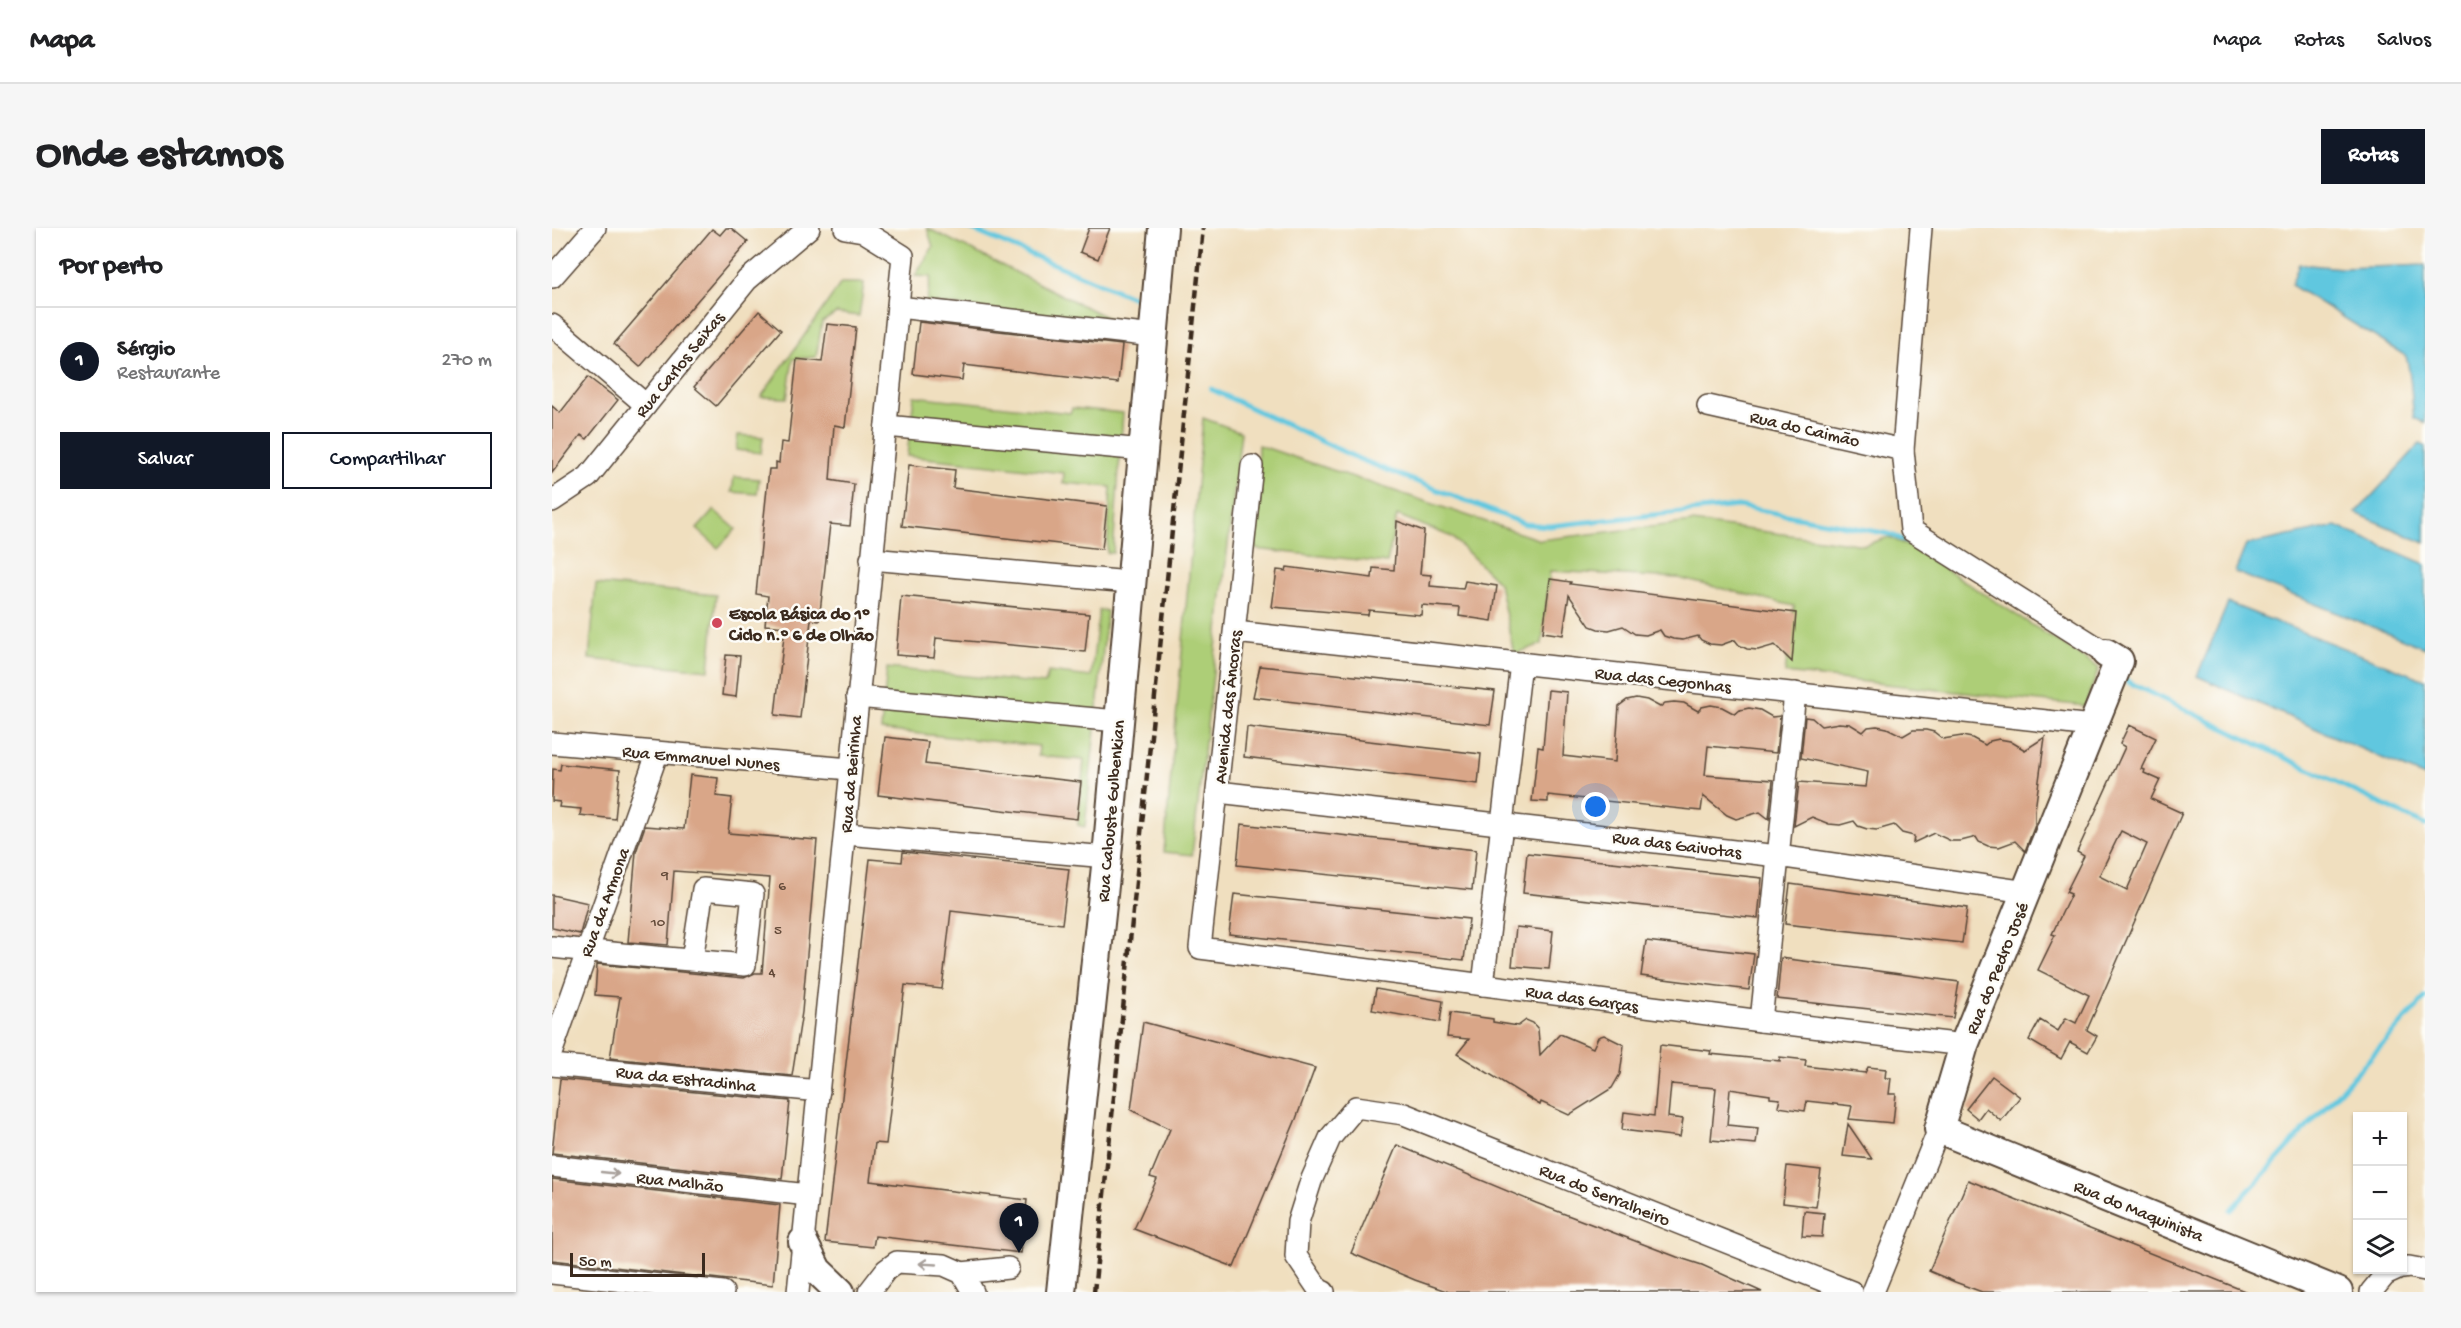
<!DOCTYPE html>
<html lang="pt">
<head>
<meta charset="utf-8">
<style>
	body { margin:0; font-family:"Gochi Hand",sans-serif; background:#f6f6f6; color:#202124 }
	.controls { position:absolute; right:18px; bottom:18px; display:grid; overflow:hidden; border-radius:0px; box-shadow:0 2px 4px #0004 }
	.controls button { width:54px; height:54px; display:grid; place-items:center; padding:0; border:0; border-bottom:2px solid #e0e0e0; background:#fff; color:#202124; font:30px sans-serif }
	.scale { position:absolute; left:18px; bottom:15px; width:135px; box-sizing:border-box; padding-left:6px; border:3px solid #3b2a1e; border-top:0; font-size:16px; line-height:21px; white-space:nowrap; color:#3b2a1e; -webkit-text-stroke:4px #fdfcf7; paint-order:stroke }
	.you { position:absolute; left:1044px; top:579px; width:21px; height:21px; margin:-15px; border:4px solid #fff; border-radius:50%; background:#1a73e8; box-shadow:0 0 0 9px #1a73e833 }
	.badge { display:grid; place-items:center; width:39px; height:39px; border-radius:50%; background:#111827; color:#fff; font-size:20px; font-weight:700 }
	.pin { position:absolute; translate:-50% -50px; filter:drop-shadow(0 2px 3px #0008) }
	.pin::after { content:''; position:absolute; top:32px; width:21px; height:18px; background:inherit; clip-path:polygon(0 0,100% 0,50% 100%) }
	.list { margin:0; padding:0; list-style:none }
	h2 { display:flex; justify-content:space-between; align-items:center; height:78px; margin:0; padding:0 24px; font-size:26px }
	h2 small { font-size:20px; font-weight:400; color:#757577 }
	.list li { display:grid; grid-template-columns:39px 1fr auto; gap:18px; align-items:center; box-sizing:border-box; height:108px; padding:0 24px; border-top:2px solid #e0e0e0 }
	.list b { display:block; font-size:22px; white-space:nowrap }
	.list p { margin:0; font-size:20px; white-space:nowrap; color:#757577 }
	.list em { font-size:20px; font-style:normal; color:#757577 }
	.actions { display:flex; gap:12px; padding:18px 24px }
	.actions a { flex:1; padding:14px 0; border:2px solid #111827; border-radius:0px; text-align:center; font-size:21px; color:#111827 }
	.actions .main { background:#111827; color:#fff }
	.icon { flex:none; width:33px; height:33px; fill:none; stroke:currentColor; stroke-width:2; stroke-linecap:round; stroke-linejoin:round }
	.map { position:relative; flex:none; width:1873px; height:1064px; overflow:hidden; border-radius:0px }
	header { display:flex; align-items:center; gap:36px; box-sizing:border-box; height:84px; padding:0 30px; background:#fff; border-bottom:2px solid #e0e0e0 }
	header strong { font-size:28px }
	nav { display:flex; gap:33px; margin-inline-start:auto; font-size:21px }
	.intro { display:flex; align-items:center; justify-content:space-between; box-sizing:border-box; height:144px; padding:0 36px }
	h1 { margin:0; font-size:42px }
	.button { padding:15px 27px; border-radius:0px; background:#111827; color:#fff; font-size:21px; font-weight:700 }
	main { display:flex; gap:36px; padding:0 36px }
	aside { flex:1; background:#fff; border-radius:0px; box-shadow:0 2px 4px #0004 }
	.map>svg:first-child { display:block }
	.green { fill:#adce77; stroke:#747c4a; stroke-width:1.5 }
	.water { fill:#61c7df; stroke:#4e787e; stroke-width:1.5 }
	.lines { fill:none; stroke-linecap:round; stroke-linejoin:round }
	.stream { stroke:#61c7df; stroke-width:5 }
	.building { fill:#d9a688; fill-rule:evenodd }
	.street-casing { stroke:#564536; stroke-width:24 }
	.secondary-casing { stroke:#564536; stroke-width:32 }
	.street { stroke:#fff; stroke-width:21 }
	.secondary { stroke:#fff; stroke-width:28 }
	.rail { stroke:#3b2a1e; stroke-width:4.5; stroke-dasharray:9 4.5; stroke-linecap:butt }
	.oneway { stroke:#a79f9a }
	.poi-dot { fill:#d1495b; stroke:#fdfcf7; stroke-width:2 }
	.labels { text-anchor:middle; stroke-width:5; stroke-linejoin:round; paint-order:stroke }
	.number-label { font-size:15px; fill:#624938 }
	.street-label { font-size:18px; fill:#3b2a1e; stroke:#fdfcf7 }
	.poi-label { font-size:18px; font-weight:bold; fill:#3b2a1e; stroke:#fdfcf7; text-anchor:start }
</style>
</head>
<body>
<header>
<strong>Mapa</strong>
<nav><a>Mapa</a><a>Rotas</a><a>Salvos</a></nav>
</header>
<div class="intro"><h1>Onde estamos</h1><a class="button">Rotas</a></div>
<main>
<aside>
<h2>Por perto<small></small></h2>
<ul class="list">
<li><span class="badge">1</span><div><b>Sérgio</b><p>Restaurante</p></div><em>270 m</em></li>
</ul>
<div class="actions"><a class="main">Salvar</a><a>Compartilhar</a></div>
</aside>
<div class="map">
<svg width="1873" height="1064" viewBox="0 0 1873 1064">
	<rect width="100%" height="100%" fill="#fdfcf7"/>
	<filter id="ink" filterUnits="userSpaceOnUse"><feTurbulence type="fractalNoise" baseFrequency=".0167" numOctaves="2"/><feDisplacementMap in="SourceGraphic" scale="12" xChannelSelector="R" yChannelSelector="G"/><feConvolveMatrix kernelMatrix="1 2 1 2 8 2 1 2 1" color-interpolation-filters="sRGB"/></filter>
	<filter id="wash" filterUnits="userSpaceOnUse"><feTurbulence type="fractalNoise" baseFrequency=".008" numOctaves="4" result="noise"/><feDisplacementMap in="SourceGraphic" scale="24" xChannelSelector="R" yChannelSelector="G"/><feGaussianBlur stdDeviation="1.35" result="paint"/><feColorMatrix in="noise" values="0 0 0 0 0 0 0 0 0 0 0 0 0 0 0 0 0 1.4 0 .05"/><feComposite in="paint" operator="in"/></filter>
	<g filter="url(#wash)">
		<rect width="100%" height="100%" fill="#f0dfbf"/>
		<!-- green -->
		<g class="green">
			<path d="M375,0L570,97L374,74L379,49L363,48L381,19Z"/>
			<path d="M289,55H312L307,88L284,85L270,94L264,129L241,131L235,170L209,169Z"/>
			<path d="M362,168L518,185L520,180L571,185L561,325H555L559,259L511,255L512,245L355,228Z"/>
			<path d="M651,190L689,204L640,627L612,624Z"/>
			<path d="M186,207L211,209L209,225L184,222Z"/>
			<path d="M706,217L988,312L1140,294L1313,317L1337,309L1362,321L1547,440L1533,478L1233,445L1242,378L1126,350L998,343L990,416L962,426L947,355L900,309L845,287L835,335L703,321Z"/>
			<path d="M182,249L207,251L205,266L180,264Z"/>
			<path d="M162,282L184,301L166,320L145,301Z"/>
			<path d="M44,356L164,367L157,442L37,431Z"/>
			<path d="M547,382L555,383L533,599L526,597L532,532L486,528L487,518L329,502L335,440L493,456L496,444L539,449Z"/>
		</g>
		<!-- water -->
		<g class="water">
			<path d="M1747,36L1790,40L1873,37V195L1862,190C1859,169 1860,149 1854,128L1739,57Z"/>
			<path d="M1868,216L1873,218V315L1804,285Z"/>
			<path d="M1784,298L1873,336V420L1683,344L1694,317Z"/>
			<path d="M1676,375L1873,452V549L1645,448Z"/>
		</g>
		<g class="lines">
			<!-- stream -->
			<g class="stream">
				<path d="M416,0L587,72"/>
				<path d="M659,161L807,231L973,296L997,298L1186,278L1337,306L1364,317"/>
				<path d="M1571,450L1578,455L1873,597"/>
				<path d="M1679,982L1873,770"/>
			</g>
		</g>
		<g id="blocks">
			<!-- building -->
			<g class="building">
				<path d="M174,0H179L196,14L88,139L62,116L160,1L168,7Z"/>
				<path d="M537,0H558L546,31L528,24Z"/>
				<path d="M207,83L229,102L164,178L142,159Z"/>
				<path d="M367,94L570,117L566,155L412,137L410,152L361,146Z"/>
				<path d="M275,96L304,99L293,199L282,197L278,252L302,256L298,298L278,296L267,393L259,392L248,490L223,487L233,399L213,397L216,368L204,366L217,241H224V234L227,235L229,214L236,215L245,131L270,134Z"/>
				<path d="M36,149L66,172L35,211L29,207L0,245V178L8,185Z"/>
				<path d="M357,237L403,242L401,260L555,278L550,321L350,298Z"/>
				<path d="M845,293L872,303L868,346L879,347L878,358L911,361L913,353L945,358L940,393L907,388L908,380L870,377L869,387L817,382L816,387L720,379L725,342L734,343L735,339L820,350L821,340L842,342Z"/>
				<path d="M998,351L1019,354L1018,356L1244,385L1240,434L1223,417L1206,422L1195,421L1187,417L1183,412L1169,417L1158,416L1149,412L1146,408L1131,412L1121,411L1112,408L1108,402L1094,407L1083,406L1071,398L1057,402L1046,401L1038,398L1017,367L1011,407L991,404Z"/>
				<path d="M349,368L537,386L533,424L384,410L382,430L344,427Z"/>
				<path d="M174,427L188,428L184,469L170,467Z"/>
				<path d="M708,438L943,463L938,497L701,469Z"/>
				<path d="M996,462L1015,464L1011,528L1063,534L1067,478L1075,472L1084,470L1095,472L1108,479L1113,475L1122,474L1132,475L1146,483L1150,479L1159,477L1170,479L1183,486L1188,482L1197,480L1208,482L1220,489L1228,488L1224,525L1156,518L1153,547L1221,552L1217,591L1208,584L1184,591L1175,587L1151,568L1149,583L996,567V574L980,573L986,519L991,520Z"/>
				<path d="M1253,489L1260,490L1269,498L1287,495L1298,496L1311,504L1316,499L1325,498L1335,500L1351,508L1361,502H1374L1382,504L1391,511L1410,508L1420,510L1433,517L1438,513L1447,511L1458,513L1473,522L1493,509L1483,582V597L1473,623L1463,613L1447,619L1436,618L1427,614L1424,609L1409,613H1399L1382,605L1361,615L1362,608L1350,605L1342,597L1325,602L1315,601L1306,598L1302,593L1288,597L1277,596L1260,589L1242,598L1247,554L1314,559L1316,544L1249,530Z"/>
				<path d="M1577,497L1604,510L1589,541L1593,542L1592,545L1608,552L1599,571L1630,585L1535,802L1545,808L1536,824L1518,814L1509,831L1477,812L1488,792L1506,803L1514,790L1524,795L1537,767L1486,742L1503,707L1500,706L1519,666L1514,664L1532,628L1525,624L1573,519L1568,516ZM1569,603L1595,616L1575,662L1547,648Z"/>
				<path d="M695,499L929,526L926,556L692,529Z"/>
				<path d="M333,509L376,514L373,536L529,554L525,591L326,567Z"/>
				<path d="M9,536L68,542L63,591L28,587L29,581L7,579L8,574L0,573L1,541L8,542Z"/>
				<path d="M138,547L166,550L164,568L180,570L176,605L265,612L250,784L240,848L58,830L68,769L43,767L45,736L192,750L203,745H210L218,650L122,643L116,717L76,714L84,624L93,598L132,601Z"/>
				<path d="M689,596L924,622L920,662L685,637Z"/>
				<path d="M351,624L517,641L510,696L399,683L390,761L353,757L334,916L323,915L318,953L475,972L469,1025L323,1008L321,1019L273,1014L318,631L350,634Z"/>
				<path d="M975,625L1210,650L1206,690L971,665Z"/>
				<path d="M1238,656L1415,680L1410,715L1233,696Z"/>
				<path d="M682,666L917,691L912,732L677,706Z"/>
				<path d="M0,667L36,675L28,706L0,700Z"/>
				<path d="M964,699L1001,703L997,741L960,738Z"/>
				<path d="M1094,713L1202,726L1197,762L1089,748Z"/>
				<path d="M1229,730L1407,754L1401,790L1225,771Z"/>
				<path d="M824,761L891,773L888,794L820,782Z"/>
				<path d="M898,785L941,791V794L966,798L974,792L981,795L986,801L988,827L1008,806L1041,820L1046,809L1052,807L1072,817L1068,846L1060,860L1017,887L989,874L988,877L905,826L917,811L895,809Z"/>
				<path d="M591,794L763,840L744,891L682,1039L582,1001L605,951L598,949L618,901L579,882Z"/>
				<path d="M1108,817L1159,823L1158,826L1228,833V829L1254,832L1253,838L1313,845L1316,839L1334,841L1333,850H1339L1337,866H1344L1341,895L1297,891L1300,878L1255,873L1253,883L1226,879L1228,871L1218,870V867L1178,861L1175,897L1206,900L1204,916L1159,912L1164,860L1119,856L1116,889L1131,891L1128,909L1070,902L1072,884L1102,888Z"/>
				<path d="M1440,848L1468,869L1449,893L1434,880L1426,891L1414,881Z"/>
				<path d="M8,851L238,873L230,951L0,925Z"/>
				<path d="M1296,896L1320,931L1291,928Z"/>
				<path d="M845,917L984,975L1125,1029L1150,1037L1210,1064H897L863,1052L799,1025Z"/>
				<path d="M1235,938L1269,942L1264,979L1231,975Z"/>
				<path d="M0,951L228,977L221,1057L0,1032Z"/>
				<path d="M1416,952L1483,979L1695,1064H1430L1403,1054L1377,1043Z"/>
				<path d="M1252,983L1272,985L1270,1009L1250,1008Z"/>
			</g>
		</g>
	</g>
	<g filter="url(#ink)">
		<use href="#blocks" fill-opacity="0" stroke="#564536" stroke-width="1.5"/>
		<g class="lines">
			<!-- street casing -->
			<g class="street-casing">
				<g id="street">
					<path d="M1369,0L1351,222L1359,302L1554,425"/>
					<path d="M0,49L43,0"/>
					<path d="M346,79L602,108"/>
					<path d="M0,97L94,177"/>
					<path d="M1156,178L1351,222"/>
					<path d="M334,198L591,222"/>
					<path d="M700,238L648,720L1209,793L1412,817"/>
					<path d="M0,273L36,249L195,52L257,0"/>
					<path d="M319,331L578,354"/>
					<path d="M683,404L1540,498"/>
					<path d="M305,469L566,493"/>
					<path d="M0,515L298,541"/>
					<path d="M666,564L1226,628L1475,664"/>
					<path d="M294,606L555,629"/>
					<path d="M0,719C64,726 128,731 193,737L201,666L151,661L140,732"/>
					<path d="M931,757L969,435"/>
					<path d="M1209,793L1243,465"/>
					<path d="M0,823L105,526"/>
					<path d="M0,837L267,863"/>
					<path d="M0,938L256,967"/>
					<path d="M1850,1040L1857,1039L1873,1042"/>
					<path d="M0,1045L171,1064"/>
					<path d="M410,1045L456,1040"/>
					<path d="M246,1064L351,28L311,3L293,0"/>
					<path d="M317,1064L334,1042L345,1034L392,1037L410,1045L421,1064"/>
					<path d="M772,1064L767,1062L744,1028L746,994L759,953L778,910L804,879L852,886L1300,1064"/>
					<path d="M1321,1064L1387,901"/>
					<path d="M1819,1064L1833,1047L1844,1042"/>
				</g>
			</g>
			<!-- secondary casing -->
			<g class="secondary-casing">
				<g id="secondary">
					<path d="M1554,425L1567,433L1412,817L1387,901L1786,1064"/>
					<path d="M251,1014L265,1042L288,1064"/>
					<path d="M509,1064L555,629L611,0"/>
				</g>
			</g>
			<!-- street -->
			<use href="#street" class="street"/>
			<!-- secondary -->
			<use href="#secondary" class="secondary"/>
			<!-- rail -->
			<path class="rail" d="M542,1064L651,0"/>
		</g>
		<!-- one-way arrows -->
		<defs><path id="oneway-shaft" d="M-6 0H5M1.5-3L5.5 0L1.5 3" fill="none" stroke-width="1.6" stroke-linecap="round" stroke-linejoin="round" transform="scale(1.5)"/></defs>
		<g class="oneway">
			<use href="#oneway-shaft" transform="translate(58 945) rotate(6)"/>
			<use href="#oneway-shaft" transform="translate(376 1036) rotate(-177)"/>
		</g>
	</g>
	<!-- markers -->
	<circle class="poi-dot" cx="165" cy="395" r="6"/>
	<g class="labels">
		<!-- number labels -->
		<g class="number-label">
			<text x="113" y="651">9</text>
			<text x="230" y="662">6</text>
			<text x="106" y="698">10</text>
			<text x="226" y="706">5</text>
			<text x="220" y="748">4</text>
		</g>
		<!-- street labels -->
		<g class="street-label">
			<text transform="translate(127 136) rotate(-51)" y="6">Rua Carlos Seixas</text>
			<text transform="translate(1253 200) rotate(13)" y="6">Rua do Caimão</text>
			<text transform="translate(1111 451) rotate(6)" y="6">Rua das Cegonhas</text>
			<text transform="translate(675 479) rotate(-84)" y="6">Avenida das Âncoras</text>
			<text transform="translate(149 529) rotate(5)" y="6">Rua Emmanuel Nunes</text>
			<text transform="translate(298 546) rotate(-85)" y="6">Rua da Beirinha</text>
			<text transform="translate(558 583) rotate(-85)" y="6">Rua Calouste Gulbenkian</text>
			<text transform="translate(1125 616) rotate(7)" y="6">Rua das Gaivotas</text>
			<text transform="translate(52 674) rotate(-70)" y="6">Rua da Armona</text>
			<text transform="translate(1444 740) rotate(-68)" y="6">Rua do Pedro José</text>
			<text transform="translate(1030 770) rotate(8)" y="6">Rua das Garças</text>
			<text transform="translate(134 850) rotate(6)" y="6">Rua da Estradinha</text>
			<text transform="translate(128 953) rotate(6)" y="6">Rua Malhão</text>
			<text transform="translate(1053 966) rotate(22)" y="6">Rua do Serralheiro</text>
			<text transform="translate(1587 982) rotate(22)" y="6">Rua do Maquinista</text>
		</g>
		<!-- poi labels -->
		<g class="poi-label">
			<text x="177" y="391">Escola Básica do 1º<tspan x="177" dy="21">Ciclo n.º 6 de Olhão</tspan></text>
		</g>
	</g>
</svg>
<div class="controls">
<button>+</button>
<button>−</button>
<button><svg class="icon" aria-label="layers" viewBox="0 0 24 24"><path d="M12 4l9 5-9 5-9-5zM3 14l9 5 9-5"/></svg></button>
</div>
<div class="scale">50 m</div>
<div class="you"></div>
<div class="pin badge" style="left:467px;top:1025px">1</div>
</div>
</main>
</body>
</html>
